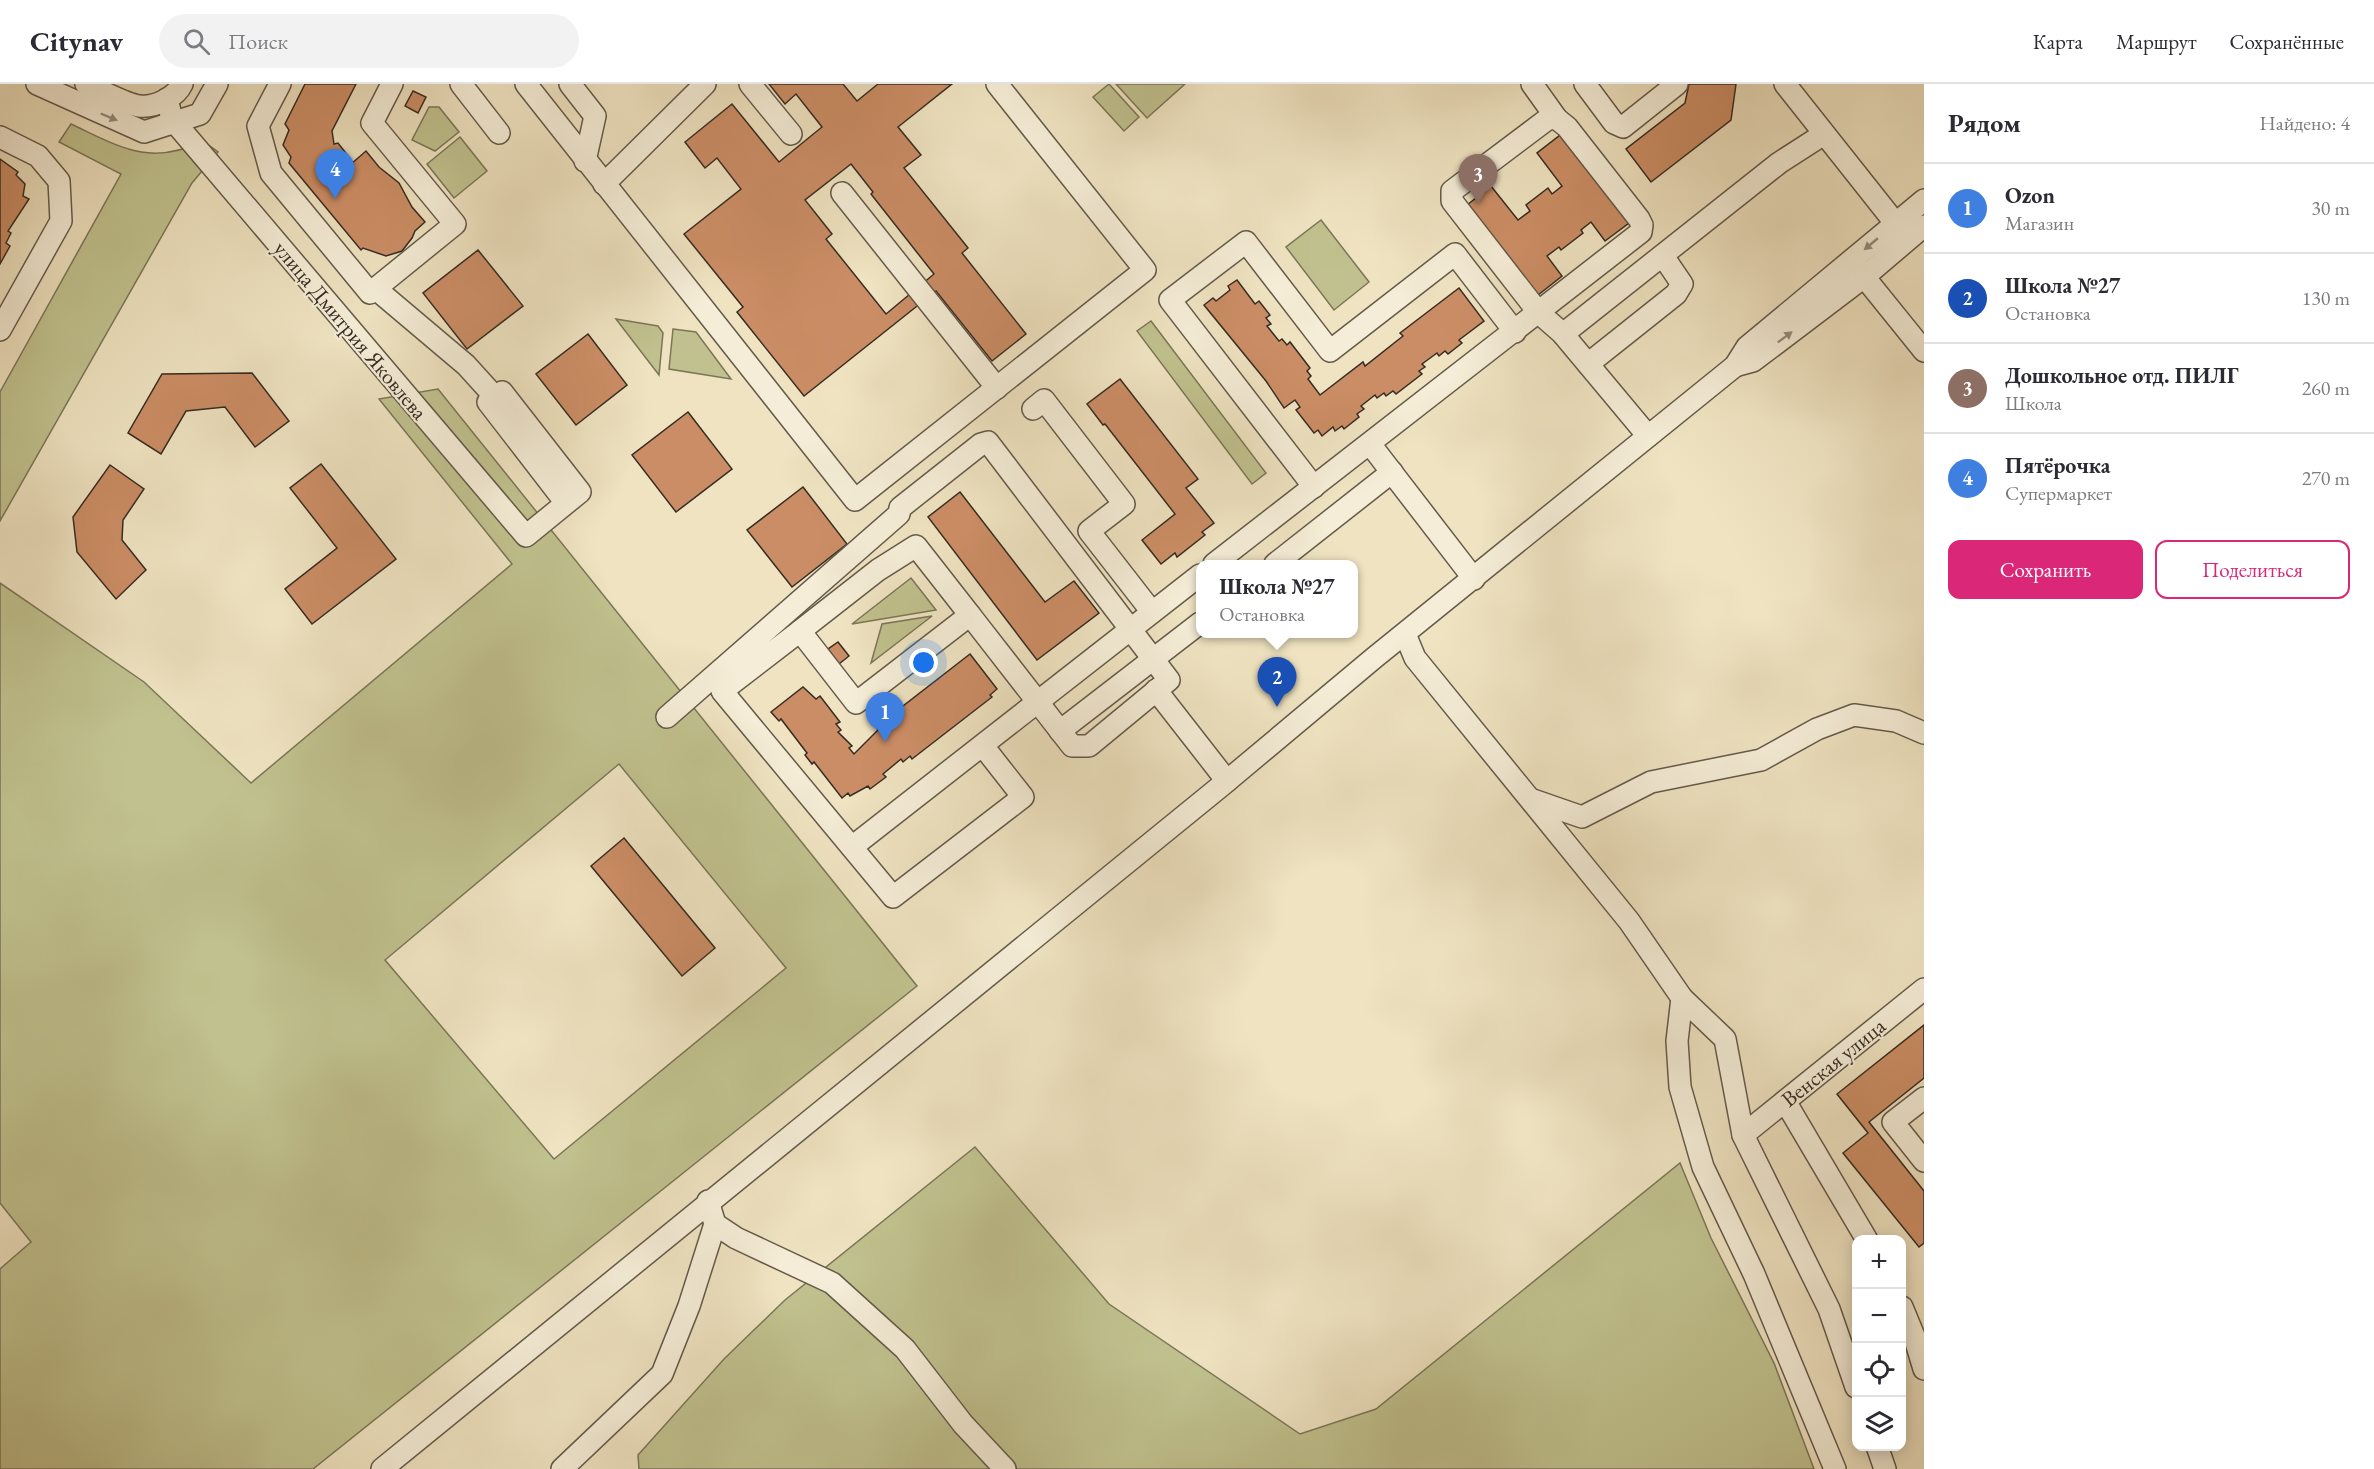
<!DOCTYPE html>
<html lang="ru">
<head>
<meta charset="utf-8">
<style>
	body { margin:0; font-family:"EB Garamond",serif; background:#f2f2f3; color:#2b2b33 }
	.controls { position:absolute; right:18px; bottom:18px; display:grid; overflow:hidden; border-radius:12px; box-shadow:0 3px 15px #0003 }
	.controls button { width:54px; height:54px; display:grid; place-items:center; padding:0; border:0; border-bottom:2px solid #e1e1e2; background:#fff; color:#2b2b33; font:30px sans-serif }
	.you { position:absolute; left:924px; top:579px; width:21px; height:21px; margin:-15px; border:4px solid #fff; border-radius:50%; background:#1a73e8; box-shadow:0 0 0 9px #1a73e833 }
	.badge { display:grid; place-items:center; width:39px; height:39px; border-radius:50%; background:#db2777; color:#fff; font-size:20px; font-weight:700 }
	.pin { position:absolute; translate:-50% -50px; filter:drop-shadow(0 2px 3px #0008) }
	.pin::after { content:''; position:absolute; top:32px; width:21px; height:18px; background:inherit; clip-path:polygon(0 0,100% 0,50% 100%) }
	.popup { position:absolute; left:1196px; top:476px; width:162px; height:78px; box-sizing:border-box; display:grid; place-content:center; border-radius:12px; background:#fff; filter:drop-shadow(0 2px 4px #0005); font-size:20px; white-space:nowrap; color:#7c7c81 }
	.popup b { font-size:22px; color:#2b2b33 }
	.popup::after { content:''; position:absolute; left:50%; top:100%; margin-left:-12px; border:12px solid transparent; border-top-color:#fff }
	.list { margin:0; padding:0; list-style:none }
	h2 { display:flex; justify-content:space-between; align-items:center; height:78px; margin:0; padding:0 24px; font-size:26px }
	h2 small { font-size:20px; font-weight:400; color:#7c7c81 }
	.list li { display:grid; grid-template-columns:39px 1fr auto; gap:18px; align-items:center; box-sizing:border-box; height:90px; padding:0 24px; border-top:2px solid #e1e1e2 }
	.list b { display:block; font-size:22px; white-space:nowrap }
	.list p { margin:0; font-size:20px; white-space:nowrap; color:#7c7c81 }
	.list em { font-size:20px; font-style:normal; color:#7c7c81 }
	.actions { display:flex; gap:12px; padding:18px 24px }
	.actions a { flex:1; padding:14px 0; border:2px solid #db2777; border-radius:12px; text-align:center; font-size:21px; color:#db2777 }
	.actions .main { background:#db2777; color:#fff }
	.icon { flex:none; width:33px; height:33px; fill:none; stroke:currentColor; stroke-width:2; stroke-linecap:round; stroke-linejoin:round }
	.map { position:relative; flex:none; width:1924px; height:1385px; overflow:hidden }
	header { display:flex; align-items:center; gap:36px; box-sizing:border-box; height:84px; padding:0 30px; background:#fff; border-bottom:2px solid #e1e1e2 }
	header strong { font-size:28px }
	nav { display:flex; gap:33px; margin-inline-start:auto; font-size:21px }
	.search { width:420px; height:54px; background:#f2f2f3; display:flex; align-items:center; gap:15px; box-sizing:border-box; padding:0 21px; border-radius:33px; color:#7c7c81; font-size:22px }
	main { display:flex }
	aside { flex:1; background:#fff }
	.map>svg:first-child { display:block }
	.green { fill:#c0c18e; stroke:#7b7659; stroke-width:1.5; fill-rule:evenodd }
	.building { fill:#cb8d65; stroke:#362c24; stroke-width:1.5; fill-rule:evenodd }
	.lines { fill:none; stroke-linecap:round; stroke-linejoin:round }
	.minor-casing { stroke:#645a4b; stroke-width:24 }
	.minor { stroke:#f5edd7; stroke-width:21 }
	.oneway { fill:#968c7e }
	.labels { text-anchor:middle; stroke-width:4.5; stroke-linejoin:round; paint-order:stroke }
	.street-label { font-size:22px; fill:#362c24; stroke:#f5edd7 }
</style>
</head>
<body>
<header>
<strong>Citynav</strong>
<div class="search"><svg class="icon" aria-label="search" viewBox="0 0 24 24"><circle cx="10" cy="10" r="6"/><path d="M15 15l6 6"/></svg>Поиск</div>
<nav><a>Карта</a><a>Маршрут</a><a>Сохранённые</a></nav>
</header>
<main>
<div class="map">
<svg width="1924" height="1385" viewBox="0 0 1924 1385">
	<rect width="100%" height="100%" fill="#efe3c1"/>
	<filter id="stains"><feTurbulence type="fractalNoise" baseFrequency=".00333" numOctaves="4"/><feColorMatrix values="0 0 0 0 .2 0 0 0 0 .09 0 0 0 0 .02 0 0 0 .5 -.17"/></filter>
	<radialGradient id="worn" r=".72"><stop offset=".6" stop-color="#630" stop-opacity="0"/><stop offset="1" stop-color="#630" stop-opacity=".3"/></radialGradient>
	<!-- green -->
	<g class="green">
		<path d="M1109,0L1139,33L1124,47L1093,13Z"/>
		<path d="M1116,0H1185L1147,34Z"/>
		<path d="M429,23H439L459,48L435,67L412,56Z"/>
		<path d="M71,40C120,63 150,83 203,57L218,68L192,99L0,437V308L121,90L59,58Z"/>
		<path d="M460,53L487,87L454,114L427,80Z"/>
		<path d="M1321,136L1369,198L1334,226L1286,163Z"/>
		<path d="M616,235L658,242L663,249L659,291Z"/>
		<path d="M1151,237L1266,389L1252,400L1137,247Z"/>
		<path d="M673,245L696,248L731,295L669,285Z"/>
		<path d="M438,305L917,902L313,1385H0V1185L31,1158L0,1119V499L144,598L251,699L512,480L379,315ZM619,680L786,884L554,1075L385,876Z"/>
		<path d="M911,494L936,526L852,540Z"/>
		<path d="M932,532L871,579L882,540Z"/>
		<path d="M975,1063L1109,1220L1300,1350L1376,1325L1680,1079L1711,1154L1774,1279L1814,1385H639L638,1371L724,1275L785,1216Z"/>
	</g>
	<!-- building -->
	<g class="building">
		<path d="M305,0H356L332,47L334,60L338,59L349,73L346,76L350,81L366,67L379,83L399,99L412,123L425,138L415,147L412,154L402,167L386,172L363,164L361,166L289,79L291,73L283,61L289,46L285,40Z"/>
		<path d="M769,0H843L857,17L878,0H952L898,43L921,71L904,84L968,164L962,169L1026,250L992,277L936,207L804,312L737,228L743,223L684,150L741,105L717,74L705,84L685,58L732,20L779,78L822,43L796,10L785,20ZM851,80L873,108L871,110L934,190L886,230L826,155L832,150L805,116Z"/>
		<path d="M1689,0H1736L1731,36L1651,98L1626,65L1685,19Z"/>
		<path d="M413,7L426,13L418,29L405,22Z"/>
		<path d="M1564,48L1633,136L1605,157L1591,138L1581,146L1583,149L1561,166L1559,163L1547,172L1562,192L1533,215L1462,125L1491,102L1518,136L1530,127L1526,121L1548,104L1552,110L1562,102L1537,69Z"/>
		<path d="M0,75L18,88L16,91L25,100L23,112L29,115L8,147L11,149L6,159L10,162L0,180Z"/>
		<path d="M478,166L523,222L467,265L423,209Z"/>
		<path d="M1237,196L1255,220L1259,217L1270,231L1266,234L1271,240L1267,242L1279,257L1282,255L1287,261L1290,258L1310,284L1307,287L1311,292L1308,295L1320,311L1363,278L1365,282L1403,252L1400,249L1459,204L1484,237L1459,256L1462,259L1448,270L1445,267L1439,272L1437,269L1422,280L1425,283L1419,287L1422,290L1396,310L1393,307L1386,312L1384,309L1377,314L1375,311L1361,322L1364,325L1357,330L1359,333L1344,345L1342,342L1335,347L1333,343L1322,352L1318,346L1314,349L1296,326L1300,323L1295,316L1284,324L1266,297L1204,221L1213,214L1216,217L1230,206L1228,202Z"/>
		<path d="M588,250L627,301L576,341L536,290Z"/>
		<path d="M252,289L289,337L255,363L225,323L186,327L161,370L128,349L162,290Z"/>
		<path d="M1120,295L1198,395L1186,404L1214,439L1202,448L1205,451L1177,473L1175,469L1161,480L1142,456L1175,430L1105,340L1103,341L1087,320Z"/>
		<path d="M688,328L732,385L676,428L632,371Z"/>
		<path d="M321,380L396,475L312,540L285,505L337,464L290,404Z"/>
		<path d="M110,381L144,405L123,436L122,456L146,486L116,515L77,468L73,433Z"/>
		<path d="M803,403L847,460L792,503L747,446Z"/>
		<path d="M960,408L1045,518L1074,497L1099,529L1037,576L928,433Z"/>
		<path d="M838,558L849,572L839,580L828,565Z"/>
		<path d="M970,570L997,605L990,611L992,613L912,675L910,672L903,678L901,675L883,690L886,693L870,705L868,702L850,712L848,709L842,714L814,678L812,680L805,671L807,669L781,635L779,637L771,628L803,603L816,615L820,612L840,638L836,640L841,646L838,648L852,662L849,664L854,670L878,646L876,643Z"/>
		<path d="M624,754L715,864L682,892L591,782Z"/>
		<path d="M1924,941V994L1869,1038L1924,1107V1159L1919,1163L1843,1069L1868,1049L1837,1010Z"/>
	</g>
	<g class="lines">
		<!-- minor casing -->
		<g class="minor-casing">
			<g id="minor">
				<path d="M37,0L144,48L200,30L217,0"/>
				<path d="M86,0C100,6 125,20 139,22C155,24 176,13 182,0"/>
				<path d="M280,0L258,42L271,89L370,209L455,140L372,39L392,0"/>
				<path d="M461,0L499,49"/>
				<path d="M526,0L855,416L1145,186L997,0"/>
				<path d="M570,0L595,32L585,77"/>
				<path d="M750,0L791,50"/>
				<path d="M1532,0L1557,35"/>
				<path d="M1585,0L1614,39L1623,43L1677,0"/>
				<path d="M1785,0L1896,140"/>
				<path d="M167,15L172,35L526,452L580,408L502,308L488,318L566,419"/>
				<path d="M0,53L38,72L59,97L61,137L0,246"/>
				<path d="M604,100L705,0"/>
				<path d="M842,109L997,304"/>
				<path d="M1857,184L1924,267"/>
				<path d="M376,205L466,281L495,313"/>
				<path d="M1563,250L1779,79L1824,50"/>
				<path d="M1588,280L1676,210L1682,200L1663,172"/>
				<path d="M1735,282L1753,277L1864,193L1924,142"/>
				<path d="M1033,325L1044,316L1124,420L1089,447L1152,528"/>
				<path d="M1370,360L1474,495"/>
				<path d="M1314,403L1170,216L1246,158L1330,267L1455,170L1515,248"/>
				<path d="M1214,480L1641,148L1642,141L1639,135L1567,43L1557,35L1549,34L1452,107V117L1539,229L1562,249L1648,352"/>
				<path d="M1275,480L1392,388"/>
				<path d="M800,547L878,486L916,462L970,531"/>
				<path d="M1405,550L1415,574L1629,837L1682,914L1725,955L1743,1051L1829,1225L1856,1303"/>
				<path d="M1156,606L1227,697"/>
				<path d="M667,633L899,430L900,424L981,360L988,358L1169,596L1089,662H1072L970,531L856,619L800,547L722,607L893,813L1023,713L983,662"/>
				<path d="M1060,647L1200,539"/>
				<path d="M1533,716L1582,733L1651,698L1761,676L1817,645L1854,631L1896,637L1924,649"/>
				<path d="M852,763L1200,491"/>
				<path d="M1682,914L1677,957L1680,1003L1703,1083L1754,1190L1835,1385"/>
				<path d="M1924,1014L1893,1038L1924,1077"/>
				<path d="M1785,1017L1867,1156"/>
				<path d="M1743,1051L1924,905"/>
				<path d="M708,1117L715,1140L736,1154L832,1199L905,1265L963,1340L1005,1385"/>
				<path d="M1902,1223L1914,1252L1924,1285"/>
				<path d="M1877,1362L1885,1385"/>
				<path d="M382,1385L1221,702L1374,574L1735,282L1747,263L1924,116"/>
				<path d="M562,1385L662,1290L689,1222L715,1140"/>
			</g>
		</g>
		<!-- minor -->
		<use href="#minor" class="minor"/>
	</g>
	<!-- one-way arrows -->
	<defs><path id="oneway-solid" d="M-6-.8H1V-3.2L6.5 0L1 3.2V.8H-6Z" transform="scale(1.5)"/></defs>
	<g class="oneway">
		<use href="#oneway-solid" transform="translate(109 33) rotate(23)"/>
		<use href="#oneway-solid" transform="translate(1871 160) rotate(140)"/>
		<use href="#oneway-solid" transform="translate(1785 253) rotate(-37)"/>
	</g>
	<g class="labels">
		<!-- street labels -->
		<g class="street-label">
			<text transform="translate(351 246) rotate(50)" y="8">улица Дмитрия Яковлева</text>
			<text transform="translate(1833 978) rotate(-39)" y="8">Венская улица</text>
		</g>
	</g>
	<rect width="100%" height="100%" filter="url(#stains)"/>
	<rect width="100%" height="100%" fill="url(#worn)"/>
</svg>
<div class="controls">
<button>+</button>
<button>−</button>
<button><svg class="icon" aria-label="locate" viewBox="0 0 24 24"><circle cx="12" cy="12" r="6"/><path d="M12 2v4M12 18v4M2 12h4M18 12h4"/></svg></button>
<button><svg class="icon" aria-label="layers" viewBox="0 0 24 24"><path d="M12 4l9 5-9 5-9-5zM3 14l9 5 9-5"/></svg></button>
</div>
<div class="you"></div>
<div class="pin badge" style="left:885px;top:658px;background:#3f7fe0">1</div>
<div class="pin badge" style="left:1277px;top:623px;background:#1a4fb4">2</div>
<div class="popup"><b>Школа №27</b>Остановка</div>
<div class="pin badge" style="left:1478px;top:120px;background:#8d6e63">3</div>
<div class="pin badge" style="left:335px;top:115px;background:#3f7fe0">4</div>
</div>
<aside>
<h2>Рядом<small>Найдено: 4</small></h2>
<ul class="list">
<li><span class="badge" style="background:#3f7fe0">1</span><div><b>Ozon</b><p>Магазин</p></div><em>30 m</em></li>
<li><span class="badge" style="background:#1a4fb4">2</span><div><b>Школа №27</b><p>Остановка</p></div><em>130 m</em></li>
<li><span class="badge" style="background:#8d6e63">3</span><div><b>Дошкольное отд. ПИЛГ</b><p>Школа</p></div><em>260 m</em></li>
<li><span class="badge" style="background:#3f7fe0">4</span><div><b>Пятёрочка</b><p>Супермаркет</p></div><em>270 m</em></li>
</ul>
<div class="actions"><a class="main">Сохранить</a><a>Поделиться</a></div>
</aside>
</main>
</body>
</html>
